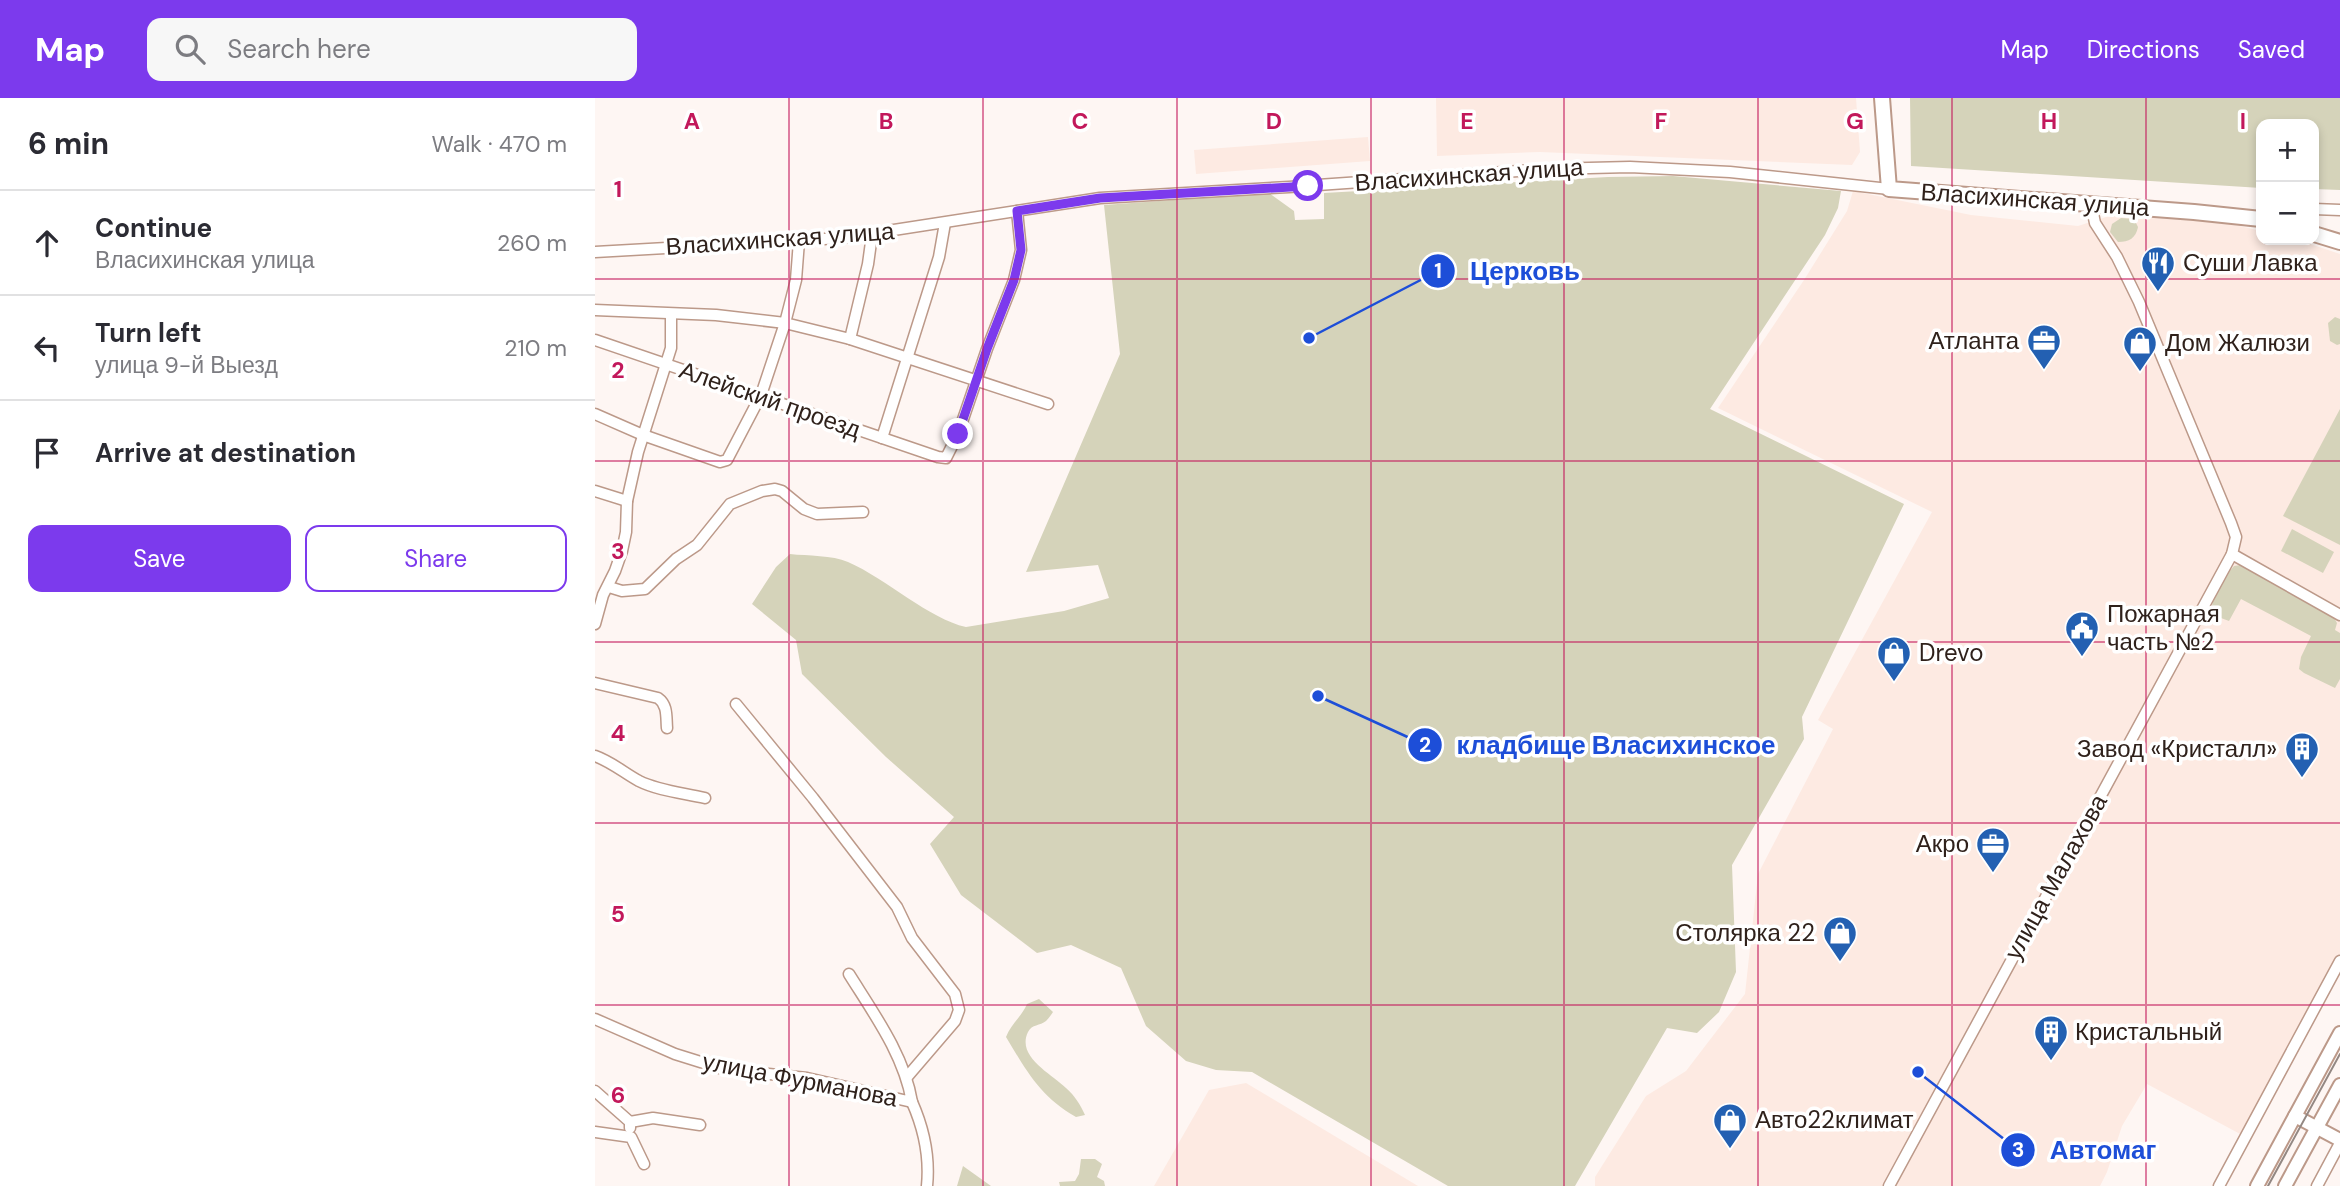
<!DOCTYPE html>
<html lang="en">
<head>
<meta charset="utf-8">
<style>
	body { margin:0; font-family:"DM Sans",sans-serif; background:#f7f7f7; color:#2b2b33 }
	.controls { position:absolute; right:21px; top:21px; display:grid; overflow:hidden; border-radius:14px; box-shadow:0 4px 10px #0003 }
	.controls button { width:63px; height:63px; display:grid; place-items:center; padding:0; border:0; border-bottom:2px solid #e1e1e2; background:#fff; color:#2b2b33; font:35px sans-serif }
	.stop { position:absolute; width:21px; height:21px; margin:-16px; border:5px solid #7c3aed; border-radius:50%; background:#fff }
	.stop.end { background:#7c3aed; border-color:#fff; box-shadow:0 2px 7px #0008 }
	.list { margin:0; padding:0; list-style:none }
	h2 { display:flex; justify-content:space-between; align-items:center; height:91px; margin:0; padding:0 28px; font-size:30px }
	h2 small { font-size:23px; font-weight:400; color:#7c7c81 }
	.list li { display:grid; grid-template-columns:46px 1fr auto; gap:21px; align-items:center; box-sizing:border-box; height:105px; padding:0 28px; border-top:2px solid #e1e1e2 }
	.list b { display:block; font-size:26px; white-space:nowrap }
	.list p { margin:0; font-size:23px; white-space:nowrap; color:#7c7c81 }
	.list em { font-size:23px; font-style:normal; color:#7c7c81 }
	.actions { display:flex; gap:14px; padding:21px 28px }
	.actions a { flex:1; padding:16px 0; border:2px solid #7c3aed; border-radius:14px; text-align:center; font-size:24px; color:#7c3aed }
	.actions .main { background:#7c3aed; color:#fff }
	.icon { flex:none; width:38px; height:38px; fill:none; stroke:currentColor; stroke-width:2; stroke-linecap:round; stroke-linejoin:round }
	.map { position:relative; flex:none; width:1745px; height:1088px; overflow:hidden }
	header { display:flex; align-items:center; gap:42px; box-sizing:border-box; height:98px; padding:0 35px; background:#7c3aed; color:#fff }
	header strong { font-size:33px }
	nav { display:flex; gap:38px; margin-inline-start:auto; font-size:24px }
	.search { width:490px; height:63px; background:#f7f7f7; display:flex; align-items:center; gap:18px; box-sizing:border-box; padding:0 24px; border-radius:14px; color:#7c7c81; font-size:26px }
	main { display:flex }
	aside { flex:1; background:#fff }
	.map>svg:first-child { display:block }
	.built { fill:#fdeae2 }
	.green { fill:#d5d3ba }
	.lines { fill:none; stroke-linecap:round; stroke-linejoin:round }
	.minor-casing { stroke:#bc9989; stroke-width:13 }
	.major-casing { stroke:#bc9989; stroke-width:16 }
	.highway-casing { stroke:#bc9989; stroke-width:18 }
	.minor { stroke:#fff; stroke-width:10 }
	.major { stroke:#fff; stroke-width:12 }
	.highway { stroke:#fff; stroke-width:14 }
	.tram { stroke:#938883; stroke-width:2 }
	.route { stroke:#7c3aed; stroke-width:9 }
	.grid { fill:none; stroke:#c2185b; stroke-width:2; stroke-opacity:0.55 }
	.labels { text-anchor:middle; stroke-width:7; stroke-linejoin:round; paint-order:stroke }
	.street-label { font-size:24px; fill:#2f211b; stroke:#fff }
	.poi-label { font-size:24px; fill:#2f211b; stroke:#fff; text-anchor:start }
	.grid-label { font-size:23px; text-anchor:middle; font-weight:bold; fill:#c2185b; stroke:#fff; stroke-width:7; stroke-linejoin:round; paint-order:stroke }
	.leader { fill:none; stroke:#1d4ed8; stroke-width:2.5 }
	.callout-dot { fill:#1d4ed8; stroke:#fff; stroke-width:2.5 }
	.mark-label { font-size:21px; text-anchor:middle; font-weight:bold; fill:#fff }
	.callout-label { font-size:26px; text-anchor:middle; font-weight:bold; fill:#1d4ed8; stroke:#fff; stroke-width:7; stroke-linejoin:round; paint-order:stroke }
</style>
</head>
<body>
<header>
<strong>Map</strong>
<div class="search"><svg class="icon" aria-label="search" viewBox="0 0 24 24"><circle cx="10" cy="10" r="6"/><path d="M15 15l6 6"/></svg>Search here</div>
<nav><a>Map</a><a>Directions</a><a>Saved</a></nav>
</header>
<main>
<aside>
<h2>6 min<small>Walk · 470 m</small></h2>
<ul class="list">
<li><svg class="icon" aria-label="ahead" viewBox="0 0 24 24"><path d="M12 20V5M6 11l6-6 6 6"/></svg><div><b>Continue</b><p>Власихинская улица</p></div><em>260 m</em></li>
<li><svg class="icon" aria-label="left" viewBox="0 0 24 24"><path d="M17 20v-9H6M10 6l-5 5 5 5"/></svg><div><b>Turn left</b><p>улица 9-й Выезд</p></div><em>210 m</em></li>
<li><svg class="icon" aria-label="arrive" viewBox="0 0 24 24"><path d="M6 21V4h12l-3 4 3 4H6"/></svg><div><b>Arrive at destination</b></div></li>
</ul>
<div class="actions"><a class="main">Save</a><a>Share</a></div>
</aside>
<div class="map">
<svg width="1745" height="1088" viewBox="0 0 1745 1088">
	<rect width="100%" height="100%" fill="#fef6f3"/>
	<!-- built -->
	<g class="built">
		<path d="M841,0H1261L1265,54L1257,67L945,54L842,58Z"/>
		<path d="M773,39L775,63L601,76L599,52Z"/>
		<path d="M1258,93L1376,117L1483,128L1521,116L1636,126L1666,133V142H1703L1745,156V858L1647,1037L1552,986L1527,1028L1512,1074L1505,1088H1000V1079L1051,998L1091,973L1150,896L1163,776L1238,631L1223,622L1337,414L1123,310L1209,182L1252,113Z"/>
		<path d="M651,985L823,1088H559L614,992Z"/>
	</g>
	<!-- green -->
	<g class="green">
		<path d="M1315,0H1745V92L1719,91V26H1666V90L1316,68Z"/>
		<path d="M1078,78L1246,93L1243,110L1230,137L1115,311L1309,406L1207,619L1209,641L1137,767L1141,874L1124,914L1102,935L1072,930L980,1088H853L657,974L621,972L591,963L551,928L526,870L476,847L442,855L366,797L335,746L359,719L291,659L207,576L201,542L157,506L181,469L195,456C213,458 237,457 253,464C292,481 334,521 371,529L469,513L514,500L503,467L431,474L525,256L509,107L674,95L699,113L700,122L729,121V95L1013,79Z"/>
		<path d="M1526,120L1539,121L1543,129C1541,140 1534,144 1523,144L1515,134L1517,126Z"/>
		<path d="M1740,219L1745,221V246L1742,247L1735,243L1733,225Z"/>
		<path d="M1745,311V447L1688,418Z"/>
		<path d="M1697,431L1739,454L1728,475L1686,453Z"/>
		<path d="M1646,467L1738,518L1742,525L1740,532L1745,535V581L1740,590L1709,575L1704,571L1706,559L1716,538L1646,501L1634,523L1618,517C1613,502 1629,479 1639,468Z"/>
		<path d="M444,901L458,914C456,917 454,920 451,923C445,928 437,926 433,934C421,959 457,976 471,990C480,998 485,1006 490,1017L481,1019C445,999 431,972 411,939C416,926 427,918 432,906Z"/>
		<path d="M486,1061H500L507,1066L502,1079L509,1083L510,1088H465L464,1084L480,1083L484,1076Z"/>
		<path d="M368,1068L396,1088H362Z"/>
	</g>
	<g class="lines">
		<!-- minor casing -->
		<g class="minor-casing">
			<g id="minor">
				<path d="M1719,111L1745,112"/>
				<path d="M0,154L247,140L505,100L694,89L953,71L1035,69L1135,74L1294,91"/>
				<path d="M0,212L121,217L190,225L255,241L453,306"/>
				<path d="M255,241L273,166L277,137"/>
				<path d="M0,242L343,359L351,360L363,336L392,251L419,182L426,152L422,113"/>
				<path d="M0,316L48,337L125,364L132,362L166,297L190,225L201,182L204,143"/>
				<path d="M287,340L344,159L350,125"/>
				<path d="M0,393L32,403"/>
				<path d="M1637,456L1745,517"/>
				<path d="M14,489L27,493L50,491L81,461L102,447L135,406L167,393L180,391L187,393L209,411L222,416L268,414"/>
				<path d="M0,526L8,497L20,473L27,453L31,434L32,403L43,354L76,250V217"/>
				<path d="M0,585L63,600C73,607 71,619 72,630"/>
				<path d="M141,606L218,700L302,809L317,840L360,896L364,912L360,923L312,979"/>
				<path d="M0,658C17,664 29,675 44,683C64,693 89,695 110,700"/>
				<path d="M0,921L80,956L128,971L212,980L317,1004C309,957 279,916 254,876"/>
				<path d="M0,993L35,1024V1030"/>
				<path d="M317,1004C329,1031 335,1058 332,1088"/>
				<path d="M35,1024L58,1020L105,1027"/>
				<path d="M0,1034L36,1039L49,1066"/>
				<path d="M1294,1088L1637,456L1641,439L1636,425L1544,204L1522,159L1500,125L1496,106"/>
				<path d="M1624,1088L1745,863"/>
				<path d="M1722,1088L1745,1045"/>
			</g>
		</g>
		<!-- major casing -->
		<g class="major-casing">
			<g id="major">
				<path d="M1700,1018L1745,1042"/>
				<path d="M1662,1088L1745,935"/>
				<path d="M1690,1088L1745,987"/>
			</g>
		</g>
		<!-- highway casing -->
		<g class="highway-casing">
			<g id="highway">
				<path d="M1287,0L1294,91L1599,114L1666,121"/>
				<path d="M1719,136L1745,144"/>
			</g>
		</g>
		<!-- minor -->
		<use href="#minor" class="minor"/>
		<!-- major -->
		<use href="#major" class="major"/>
		<!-- highway -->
		<use href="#highway" class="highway"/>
		<!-- tram -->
		<path class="tram" d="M1673,1088L1745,956"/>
	</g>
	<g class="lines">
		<!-- route -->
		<path class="route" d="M363,336L392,251L419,182L426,152L422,113L505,100L713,88"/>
	</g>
	<!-- grid -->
	<path class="grid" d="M194,0V1088M388,0V1088M582,0V1088M776,0V1088M969,0V1088M1163,0V1088M1357,0V1088M1551,0V1088M0,181H1745M0,363H1745M0,544H1745M0,725H1745M0,907H1745"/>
	<!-- icons -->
	<defs>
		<g id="restaurant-pin" transform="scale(1.75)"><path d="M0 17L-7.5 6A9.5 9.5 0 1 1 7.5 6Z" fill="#2360b2" stroke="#fff"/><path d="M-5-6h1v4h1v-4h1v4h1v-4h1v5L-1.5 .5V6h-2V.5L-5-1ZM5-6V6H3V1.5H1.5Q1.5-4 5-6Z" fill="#fff"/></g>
		<g id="office-pin" transform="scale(1.75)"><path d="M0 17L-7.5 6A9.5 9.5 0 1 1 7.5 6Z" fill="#2360b2" stroke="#fff"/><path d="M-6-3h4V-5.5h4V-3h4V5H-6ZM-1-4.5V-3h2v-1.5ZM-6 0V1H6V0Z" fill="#fff"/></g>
		<g id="shop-pin" transform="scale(1.75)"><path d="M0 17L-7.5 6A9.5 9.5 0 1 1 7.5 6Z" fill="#2360b2" stroke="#fff"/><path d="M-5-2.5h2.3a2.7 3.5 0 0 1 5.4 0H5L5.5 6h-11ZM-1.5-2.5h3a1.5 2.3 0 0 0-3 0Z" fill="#fff"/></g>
		<g id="civic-pin" transform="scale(1.75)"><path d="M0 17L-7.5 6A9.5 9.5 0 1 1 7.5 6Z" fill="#2360b2" stroke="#fff"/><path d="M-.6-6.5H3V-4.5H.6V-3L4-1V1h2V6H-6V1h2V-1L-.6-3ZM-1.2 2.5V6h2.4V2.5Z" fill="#fff"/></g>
		<g id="building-pin" transform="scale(1.75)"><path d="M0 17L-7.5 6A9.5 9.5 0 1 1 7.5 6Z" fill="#2360b2" stroke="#fff"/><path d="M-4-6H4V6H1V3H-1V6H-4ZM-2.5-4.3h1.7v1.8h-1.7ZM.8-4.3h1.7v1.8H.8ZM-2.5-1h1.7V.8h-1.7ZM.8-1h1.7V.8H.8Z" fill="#fff"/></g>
	</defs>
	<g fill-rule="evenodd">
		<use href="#restaurant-pin" x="1563" y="165"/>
		<use href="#office-pin" x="1449" y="243"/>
		<use href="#shop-pin" x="1545" y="245"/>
		<use href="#civic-pin" x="1487" y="530"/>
		<use href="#shop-pin" x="1299" y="555"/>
		<use href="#building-pin" x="1707" y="651"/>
		<use href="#office-pin" x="1398" y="746"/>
		<use href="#shop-pin" x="1245" y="835"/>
		<use href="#building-pin" x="1456" y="934"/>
		<use href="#shop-pin" x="1135" y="1022"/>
	</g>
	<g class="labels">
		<!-- street labels -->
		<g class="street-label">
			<text transform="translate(874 77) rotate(-4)" y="8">Власихинская улица</text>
			<text transform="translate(1440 102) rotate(4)" y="8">Власихинская улица</text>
			<text transform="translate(185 141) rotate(-4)" y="8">Власихинская улица</text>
			<text transform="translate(175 302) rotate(19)" y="8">Алейский проезд</text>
			<text transform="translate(1461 779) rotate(-61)" y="8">улица Малахова</text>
			<text transform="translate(205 982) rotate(11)" y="8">улица Фурманова</text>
		</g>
		<!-- poi labels -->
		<g class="poi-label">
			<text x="1588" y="173">Суши Лавка</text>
			<text x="1424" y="251" text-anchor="end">Атланта</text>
			<text x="1570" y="253">Дом Жалюзи</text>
			<text x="1512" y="524">Пожарная<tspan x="1512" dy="28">часть №2</tspan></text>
			<text x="1324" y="563">Drevo</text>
			<text x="1682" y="659" text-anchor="end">Завод «Кристалл»</text>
			<text x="1374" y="754" text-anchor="end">Акро</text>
			<text x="1220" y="843" text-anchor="end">Столярка 22</text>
			<text x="1480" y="942">Кристальный</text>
			<text x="1160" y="1030">Авто22климат</text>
		</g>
	</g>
	<g class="grid-label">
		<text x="97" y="31">A</text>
		<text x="291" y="31">B</text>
		<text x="485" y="31">C</text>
		<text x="679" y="31">D</text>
		<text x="872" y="31">E</text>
		<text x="1066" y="31">F</text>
		<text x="1260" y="31">G</text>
		<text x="1454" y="31">H</text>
		<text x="1648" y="31">I</text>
		<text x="23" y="99">1</text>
		<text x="23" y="280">2</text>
		<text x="23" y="461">3</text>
		<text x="23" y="643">4</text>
		<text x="23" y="824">5</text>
		<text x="23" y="1005">6</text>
	</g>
	<!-- callouts -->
	<path class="leader" d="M714 240L843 173M723 598L830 647M1323 974L1423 1052"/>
	<g class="callout-dot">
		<circle cx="714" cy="240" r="7"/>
		<circle cx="723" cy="598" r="7"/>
		<circle cx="1323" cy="974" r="7"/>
		<circle cx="843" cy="173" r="18"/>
		<circle cx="830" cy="647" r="18"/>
		<circle cx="1423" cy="1052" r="18"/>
	</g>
	<g class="mark-label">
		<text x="843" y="180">1</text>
		<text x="830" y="654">2</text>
		<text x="1423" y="1059">3</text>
	</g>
	<g class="callout-label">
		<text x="930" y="182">Церковь</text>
		<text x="1021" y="656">кладбище Власихинское</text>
		<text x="1508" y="1061">Автомаг</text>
	</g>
</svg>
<div class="controls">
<button>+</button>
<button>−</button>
</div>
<div class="stop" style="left:713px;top:88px"></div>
<div class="stop end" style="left:363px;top:336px"></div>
</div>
</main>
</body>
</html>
